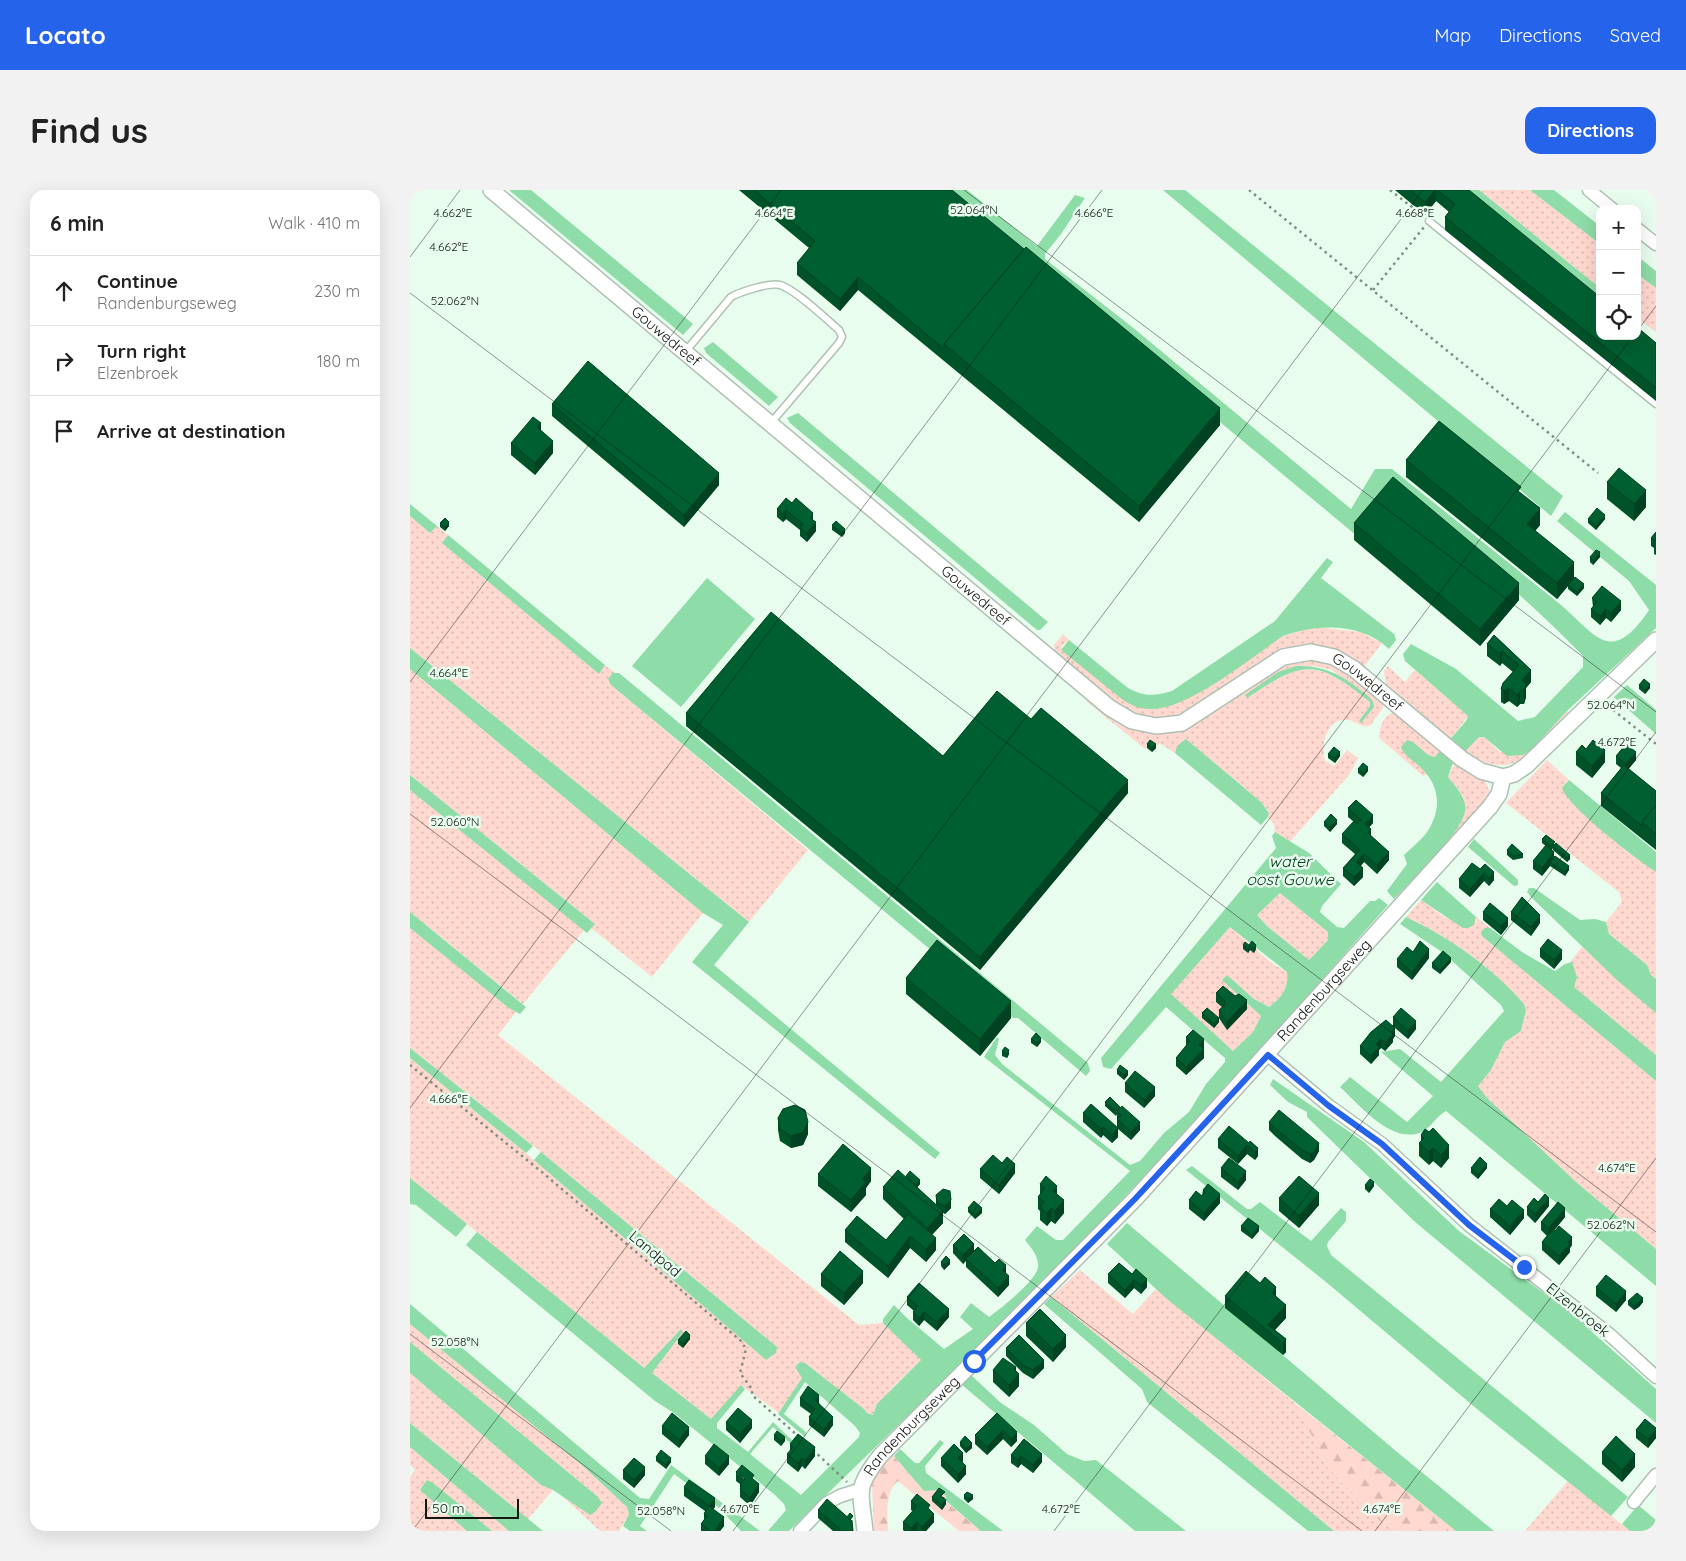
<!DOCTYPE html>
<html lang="en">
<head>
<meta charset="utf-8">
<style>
	body { margin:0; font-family:Quicksand,sans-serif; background:#f2f2f2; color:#222 }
	.controls { position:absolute; right:15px; top:15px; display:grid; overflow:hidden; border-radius:10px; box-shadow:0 5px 20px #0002 }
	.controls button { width:45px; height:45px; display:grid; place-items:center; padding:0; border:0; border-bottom:1px solid #e0e0e0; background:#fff; color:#222; font:25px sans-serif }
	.scale { position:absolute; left:15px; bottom:12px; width:94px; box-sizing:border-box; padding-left:5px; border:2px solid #121914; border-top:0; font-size:14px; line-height:18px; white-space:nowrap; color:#121914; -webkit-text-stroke:4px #e9fdee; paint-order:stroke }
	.stop { position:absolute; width:15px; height:15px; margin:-11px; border:4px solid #2563eb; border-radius:50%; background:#fff }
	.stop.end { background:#2563eb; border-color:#fff; box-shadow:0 1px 5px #0008 }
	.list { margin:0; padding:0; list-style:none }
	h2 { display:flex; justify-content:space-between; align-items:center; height:65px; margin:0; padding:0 20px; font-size:21px }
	h2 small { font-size:16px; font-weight:400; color:#767676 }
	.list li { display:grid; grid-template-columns:32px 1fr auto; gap:15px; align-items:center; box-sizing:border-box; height:70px; padding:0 20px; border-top:1px solid #e0e0e0 }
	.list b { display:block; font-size:19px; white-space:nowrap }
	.list p { margin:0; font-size:16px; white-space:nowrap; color:#767676 }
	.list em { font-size:16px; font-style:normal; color:#767676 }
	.icon { flex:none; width:28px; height:28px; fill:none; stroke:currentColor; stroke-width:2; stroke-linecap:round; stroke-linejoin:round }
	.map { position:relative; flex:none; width:1246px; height:1341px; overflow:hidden; border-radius:15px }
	header { display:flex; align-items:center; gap:30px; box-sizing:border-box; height:70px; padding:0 25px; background:#2563eb; color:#fff }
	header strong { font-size:24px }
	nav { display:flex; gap:28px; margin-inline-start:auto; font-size:18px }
	.intro { display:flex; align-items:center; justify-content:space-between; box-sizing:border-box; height:120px; padding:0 30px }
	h1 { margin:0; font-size:35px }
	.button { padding:12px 22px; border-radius:15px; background:#2563eb; color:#fff; font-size:18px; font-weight:700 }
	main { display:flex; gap:30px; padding:0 30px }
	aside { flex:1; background:#fff; border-radius:15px; box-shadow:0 5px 20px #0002 }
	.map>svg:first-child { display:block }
	.grass { fill:url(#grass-dots); fill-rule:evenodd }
	.forest { fill:url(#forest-firs) }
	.water { fill:#8edca7; fill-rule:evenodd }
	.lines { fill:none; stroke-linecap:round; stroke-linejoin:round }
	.service-casing { stroke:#aec1b3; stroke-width:9 }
	.minor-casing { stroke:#aec1b3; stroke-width:15 }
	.tertiary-casing { stroke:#aec1b3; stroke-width:18 }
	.path { stroke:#808e83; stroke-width:2.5; stroke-dasharray:2.5 4; stroke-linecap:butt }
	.service { stroke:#fff; stroke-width:6 }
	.minor { stroke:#fff; stroke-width:12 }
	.tertiary { stroke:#fff; stroke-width:15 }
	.wall { fill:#005229 }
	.shaded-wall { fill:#004222 }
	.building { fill:#005f30; stroke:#004222 }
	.route { stroke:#2563eb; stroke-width:6 }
	.ticks { fill:none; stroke:#121914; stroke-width:1; stroke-opacity:0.45 }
	.labels { text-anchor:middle; stroke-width:5; stroke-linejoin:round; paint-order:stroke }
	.street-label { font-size:15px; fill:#121914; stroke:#e9fdee }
	.water-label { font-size:16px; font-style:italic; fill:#00401f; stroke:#e9fdee }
	.ticks-label { font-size:12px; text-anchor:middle; fill:#121914; stroke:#e9fdee; stroke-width:5; stroke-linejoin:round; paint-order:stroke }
</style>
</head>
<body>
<header>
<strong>Locato</strong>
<nav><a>Map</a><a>Directions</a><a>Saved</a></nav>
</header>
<div class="intro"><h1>Find us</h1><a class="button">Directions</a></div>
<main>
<aside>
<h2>6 min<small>Walk · 410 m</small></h2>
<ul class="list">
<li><svg class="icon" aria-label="ahead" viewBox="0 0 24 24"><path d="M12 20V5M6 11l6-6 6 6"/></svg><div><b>Continue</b><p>Randenburgseweg</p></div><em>230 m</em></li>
<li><svg class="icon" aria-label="right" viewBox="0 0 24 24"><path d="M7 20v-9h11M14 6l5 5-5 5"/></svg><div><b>Turn right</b><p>Elzenbroek</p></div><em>180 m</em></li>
<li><svg class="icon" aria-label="arrive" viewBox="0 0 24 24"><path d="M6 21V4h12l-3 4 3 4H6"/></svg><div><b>Arrive at destination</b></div></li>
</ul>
</aside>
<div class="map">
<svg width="1246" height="1341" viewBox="0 0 1246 1341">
	<defs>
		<pattern id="grass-dots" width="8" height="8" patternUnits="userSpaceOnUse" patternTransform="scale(1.25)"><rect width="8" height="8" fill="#ffd8cf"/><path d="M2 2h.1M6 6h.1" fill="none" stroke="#dab9b1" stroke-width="1.8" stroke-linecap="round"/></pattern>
		<pattern id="forest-firs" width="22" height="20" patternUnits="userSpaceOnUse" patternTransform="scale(1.25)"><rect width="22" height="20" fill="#ffd8cf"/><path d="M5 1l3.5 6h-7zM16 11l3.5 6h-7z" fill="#dab9b1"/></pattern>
	</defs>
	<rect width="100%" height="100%" fill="#e9fdee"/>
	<!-- grass -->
	<g class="grass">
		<path d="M1069,0H1120L1190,54V98Z"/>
		<path d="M1227,84L1246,98V142L1227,128Z"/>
		<path d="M0,326L20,343L27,336L38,345L32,353L189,484L195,475L205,483H203L201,495L398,660L339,732L0,458Z"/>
		<path d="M905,437L950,442L972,453L954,477C846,401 819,554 723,523C700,516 665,480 645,463L644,455L653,444L659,450L652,456L651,460L738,519L832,473L873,446Z"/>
		<path d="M888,470C932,471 941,485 973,511V518L961,535C952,539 948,532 939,530C916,526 911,555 915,571L924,576L937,560L948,568L939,585L876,656L865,642L864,634L858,627L859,622L851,612L777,550L767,556L765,563L749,553L746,557L740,553L735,559L676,511C697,511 717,547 751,544C796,541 828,497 866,477C873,474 881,472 888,470ZM904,476L922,480L964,513L949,531L960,516V512C906,469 893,470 837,508L868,482Z"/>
		<path d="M978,476L995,492L1005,480L1058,526L1040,550L976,496L974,481Z"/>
		<path d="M0,479L293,723L242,787L181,738L184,733L0,585Z"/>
		<path d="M986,521L1032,561L1024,580L1013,586L969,548C969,536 974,525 986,521Z"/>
		<path d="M1157,521L1160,525C1125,559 1105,596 1054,561L1069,547H1074L1090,562L1113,565L1121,560Z"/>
		<path d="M1137,570L1159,590L1156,592L1161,611L1215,660L1246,682V789L1241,785L1237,775L1199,744L1196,732L1212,712L1209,702L1096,613Z"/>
		<path d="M1045,572L1064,587L1075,591L1080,602L1076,612L987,711L984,709C1003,688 1059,640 1054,610C1052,602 1043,593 1038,587Z"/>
		<path d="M0,600L174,740L113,814L0,722Z"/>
		<path d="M870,703L918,742V750L899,770L858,737L847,725Z"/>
		<path d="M1011,710L1036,728L1066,732V727L1080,738H1075L1072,746L1246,891V1059L1166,992L1077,908L1067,896L1081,880L1095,852L1111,841L1116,820L1114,814C1083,778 1039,747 996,727Z"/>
		<path d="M820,737L863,774L877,782C879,799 871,807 859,817L844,809L817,786L812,790L851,826L843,842L823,861L760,804Z"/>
		<path d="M0,738L106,822L88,845L449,1135L473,1133L511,1170L481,1199L463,1225L457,1223L454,1219L395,1173L390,1172L385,1177L392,1188L369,1223L331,1195L302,1230L242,1183L273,1141L271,1139L234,1178L0,988V868L124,970L356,1170L366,1163L367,1157L131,962L0,858Z"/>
		<path d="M1172,757L1246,823V865L1164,797L1162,773L1160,772Z"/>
		<path d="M670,1080L723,1124L746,1099L885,1213L918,1278L973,1334L986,1341H924L641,1107Z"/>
		<path d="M0,1134L173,1276L217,1317L219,1324L209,1341H190L152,1306L180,1325L187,1306L0,1152Z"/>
		<path d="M0,1183L131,1295L143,1300L118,1329L0,1233Z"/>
		<path d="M0,1257L99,1341H82L17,1290L10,1300L57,1341H0V1287L5,1280L0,1275Z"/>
		<path d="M1158,1291L1220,1341H1115Z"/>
	</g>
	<!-- forest -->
	<g class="forest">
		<path d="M885,1213L1046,1341H986L973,1334L918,1278Z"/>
		<path d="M481,1263L514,1301L527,1300L536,1306L535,1311L571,1341H549L488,1291C475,1300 477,1327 478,1341H464L462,1295L465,1283Z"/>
	</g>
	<!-- water -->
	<g class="water">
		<path d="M99,0H121L283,134L273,145Z"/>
		<path d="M531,0H557L627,56L665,5L675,8L651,44L635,64V69L721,136L941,319L965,279H982L1151,415C1186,445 1201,477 1239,420L1219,391L1147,331L1155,322L1246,395V438L1157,521L1121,560L1113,565L1097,566L1074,547H1069L1042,575L1038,587C1046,597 1057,608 1055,621C1052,643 1000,692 984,709L977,701L997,674L994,665C1002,657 1013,649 1019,639C1031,619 1030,596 1012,579C1005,571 995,567 991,557L997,550C1008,552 1014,566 1025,567L1056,531L1058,526L995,471L993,464L1001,454L1046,479L1108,531L1125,527L1173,477V466C1114,405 1048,350 980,300L947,346Z"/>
		<path d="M753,0H775L1153,306L1141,326Z"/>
		<path d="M1044,0H1069L1190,98V115Z"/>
		<path d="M1120,0H1144L1190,36V54Z"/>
		<path d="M1227,66L1246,81V98L1227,84Z"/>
		<path d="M303,152L368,207L359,216L296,163L294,158Z"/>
		<path d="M388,223L638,432L630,440H627L380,233L377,228Z"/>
		<path d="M0,314L27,336L20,343L0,326Z"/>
		<path d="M38,345L195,475L189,484L32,353Z"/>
		<path d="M917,368L923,372L911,388L984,444L986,450L979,459C950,432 908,434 873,446C840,468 777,521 739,519C729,519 721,515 713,510L651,460L659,450L718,498C734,507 746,506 762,501L865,431Z"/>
		<path d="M297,388L345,429L271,517L222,476Z"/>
		<path d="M0,458L339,732L304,775L530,963L525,969L282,772L313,735L293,723L0,479Z"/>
		<path d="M886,476C913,476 930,483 950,500C957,505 964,509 964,517L951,533L949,531L960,516V512C906,468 893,470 837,508L835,505L868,482Z"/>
		<path d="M203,483H209L678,873L680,881L676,886L608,828H603L201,495L198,489Z"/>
		<path d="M1217,495L1246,520V544L1204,507Z"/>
		<path d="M776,549L851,612L859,623L858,627L851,635L765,563L767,556Z"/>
		<path d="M0,585L185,734L177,743L0,600Z"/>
		<path d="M1159,590L1246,662V682C1227,670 1158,617 1152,598Z"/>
		<path d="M865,642L899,663L931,694L912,716L910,722L927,737L934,738L960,711H965L969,708L978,715L790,927L618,1109L379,1341H358L376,1320L374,1314L365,1305L264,1223L245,1211L56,1055L67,1042L234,1178L271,1139L273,1142L242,1183L301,1229L331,1195L335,1199L307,1233V1238L338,1262L363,1232L385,1253L382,1255L363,1237L340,1264L391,1305L449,1247L450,1243L445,1236L395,1192L374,1224L396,1242L395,1247L368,1224L392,1188L385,1177L390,1172L395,1173L454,1219L457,1223L463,1225L467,1214L511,1170L473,1133V1129L484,1115L497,1128L534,1159L563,1139L550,1127L561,1113L579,1127C590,1119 626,1091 628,1077C629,1066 621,1058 615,1050L627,1036L646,1050H653L720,981L574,867L587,847L589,849L585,865L592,874L720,975L730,971L754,943L779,922L796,894L815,872V868L756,817L701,879L693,877L691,868L866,658L862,646ZM870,703L918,742V750L899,770L858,737L847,725ZM820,737L877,782C879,799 871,808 859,817L844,809L817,785L812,790L851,826L843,842L823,861L761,804Z"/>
		<path d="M1064,649L1108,690V695L1104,696L1058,657Z"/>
		<path d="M1027,692L1066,727L1064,735L1058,738H1053L1011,710Z"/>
		<path d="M1119,698H1124L1170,730L1185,729L1196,732L1199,744L1237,775L1241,785L1246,789V823L1208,791L1122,708L1117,702Z"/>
		<path d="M0,722L116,817L110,824L99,818L0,738Z"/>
		<path d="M996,727C1039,747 1083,778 1114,814L1116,820L1111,841L1095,852L1081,880L1068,896L1077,908L1166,992L1246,1059V1096L1036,921C1026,926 1022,937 1012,942C981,955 950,915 930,897L940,887L997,932L1023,906L971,862L990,859L1031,892L1094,821L1091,815L1032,762L990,734Z"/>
		<path d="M1075,738H1080L1112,762L1145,781L1155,774L1162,772L1167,787L1164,797L1246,865V891L1072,746L1071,742Z"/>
		<path d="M0,858L123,956L116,963L0,868Z"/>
		<path d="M863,889L954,952L1049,1041L1162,1124L1246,1199V1233L1004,1031L897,927V922L878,912L860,895Z"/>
		<path d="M131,962L367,1157L366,1163L356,1170L124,970Z"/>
		<path d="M782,976L837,1019H841L850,1012L901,1051L931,1018L936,1022V1031L918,1052L917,1056L921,1065L1218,1307L1201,1326L1067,1219L916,1092L776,980Z"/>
		<path d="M0,988L57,1034L46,1047L6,1015L0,1014Z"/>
		<path d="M717,1033L987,1262L1084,1341H1046L757,1109L697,1054Z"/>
		<path d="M641,1107L924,1341H898L737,1212L732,1199L634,1114Z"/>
		<path d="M0,1114L230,1308L239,1309L261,1275L350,1341H331L307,1316L264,1284L230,1336L237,1341H220L213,1336L219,1324L217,1317L173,1276L0,1134Z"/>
		<path d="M0,1152L187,1306L192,1313L185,1322L180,1325L143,1300L131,1295L0,1183Z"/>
		<path d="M561,1185L591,1213L624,1235L657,1264L674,1271L686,1270L776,1341H725L551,1194Z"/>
		<path d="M0,1233L133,1341H99L0,1257Z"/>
		<path d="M530,1250L534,1253L515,1276L516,1283L593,1341H571L535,1310L536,1306L528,1300L514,1301L484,1266L490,1259L505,1273H509Z"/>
		<path d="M17,1290L23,1293L82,1341H57L10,1300Z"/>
		<path d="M1228,1315L1246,1330V1341H1220L1212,1334Z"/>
	</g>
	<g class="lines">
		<!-- service casing -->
		<g class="service-casing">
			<g id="service">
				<path d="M1019,31L1246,214"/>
				<path d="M275,162L321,107C330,102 360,92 370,95C385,99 416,129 429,140L432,147L429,153L360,234"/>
			</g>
		</g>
		<!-- minor casing -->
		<g class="minor-casing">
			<g id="minor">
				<path d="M1179,0L1202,19"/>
				<path d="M1227,39L1246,54"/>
				<path d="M858,865L919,916L972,954L1059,1035L1200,1145L1246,1187"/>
				<path d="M1224,1312L1246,1285"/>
				<path d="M390,1341L417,1313L430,1306L449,1300"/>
			</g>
		</g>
		<!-- tertiary casing -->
		<g class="tertiary-casing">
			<g id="tertiary">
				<path id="s1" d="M81,0L700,518L722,531L746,536L772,533L873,467L901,462L924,467L944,479L1052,569L1071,581L1093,587"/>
				<path id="s2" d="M455,1341C451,1301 444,1300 470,1266L725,1009L1080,617L1089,604L1093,587L1104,584L1116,576L1246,450"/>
			</g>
		</g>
		<!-- path -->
		<g class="path">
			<path d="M839,0L1188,283"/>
			<path d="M980,0L1013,26"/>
			<path d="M963,100L1014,37"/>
			<path d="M1198,516L1246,554"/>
			<path d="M0,875L133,983L331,1151L336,1159L330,1183L342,1199V1205L388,1246"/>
			<path d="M403,1260L437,1292"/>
		</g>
		<!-- service -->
		<use href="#service" class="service"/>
		<!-- minor -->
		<use href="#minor" class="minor"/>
		<!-- tertiary -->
		<use href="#tertiary" class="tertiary"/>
	</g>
	<!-- wall -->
	<g class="wall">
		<path d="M329,0H542L810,235L729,332L448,100L430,121L387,85V73L399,58Z"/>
		<path d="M985,0H1056L1246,153V211L1035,40V27L1039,22L1026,11L1015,25Z"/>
		<path d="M142,214L309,295L274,337L142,226Z"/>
		<path d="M131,240L143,263L125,285L101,265V253Z"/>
		<path d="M996,270L1111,303L1130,335L1125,341L1164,388L1174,398L1167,406L1158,399V396L1147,409L996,287Z"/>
		<path d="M1197,292L1236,317L1224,331L1197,309Z"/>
		<path d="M382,313L403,331L406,341L397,352L390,346V340L376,329L373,332L367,327V319Z"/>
		<path d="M1178,329H1195L1186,340L1178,333Z"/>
		<path d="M30,333L39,336L35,341L30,337Z"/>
		<path d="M944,333L1109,410L1070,456L944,350Z"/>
		<path d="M422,335L435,343L432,347L422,340Z"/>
		<path d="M1246,342V365L1244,364V358L1241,356V348Z"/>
		<path d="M1180,367H1190L1183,375L1180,372Z"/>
		<path d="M1182,408L1211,420L1201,432L1196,428L1190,435L1181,427V419L1183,417Z"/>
		<path d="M1084,445L1121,480V492L1116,498V507L1114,514H1110L1107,517L1099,511L1094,514L1091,512V499L1103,482L1092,473L1090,476L1077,466V454Z"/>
		<path d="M1229,495L1240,498L1235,504L1229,499Z"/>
		<path d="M276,523L533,566L621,529L718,603L570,780L276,536Z"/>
		<path d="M737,554L746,558L742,562L737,558Z"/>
		<path d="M1166,562L1195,572L1182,588L1166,575Z"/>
		<path d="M918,564L930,566L925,573L918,568Z"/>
		<path d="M1206,566L1226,570L1218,579L1246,601V660L1191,616V603L1211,578L1206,574Z"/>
		<path d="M948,579L958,581L953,587L948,583Z"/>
		<path d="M938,618L963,633L959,637L961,647L979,670L967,684L954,672L951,676L953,687L944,696L933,686V678L945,664L932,653V644L944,632L938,627Z"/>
		<path d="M914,632L927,634L920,642L914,636Z"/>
		<path d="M1132,649L1145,654L1160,669L1157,672L1143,660V658L1142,660L1144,667L1159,680L1155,686L1140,676L1132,686L1123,679V671L1136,656L1132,653Z"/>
		<path d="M1097,660L1113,664V668L1103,670L1097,665Z"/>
		<path d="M1062,673L1084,690L1079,696L1074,691L1060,707L1049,698V689Z"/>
		<path d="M1073,722L1098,736L1091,745L1073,730Z"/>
		<path d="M1101,722L1130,733L1121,746L1101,730Z"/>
		<path d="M833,755H839L846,759L844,763L840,760L838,763L833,759Z"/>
		<path d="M1130,759L1152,769L1144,779L1130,767Z"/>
		<path d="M1003,762L1019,768L1002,790L987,777V769Z"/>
		<path d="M1041,772L1030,784L1022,778V773Z"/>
		<path d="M496,788L601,828L570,866L496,804Z"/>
		<path d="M806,803L837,819L817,840L809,828V832L804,838L792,828V823L809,828V820L812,817L806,812Z"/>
		<path d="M983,827L1006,839L998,849L985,838V846L983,849V852L975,861L971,858L969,860V865L961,874L950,864V856L983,835Z"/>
		<path d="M776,847L794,858L793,859L794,868L776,885L766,876V868L776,856Z"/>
		<path d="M621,849L631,852L627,857L621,853Z"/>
		<path d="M592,861L599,864L597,868L592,866Z"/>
		<path d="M707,880L718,885L714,890L707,884Z"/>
		<path d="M715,893L745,906L734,918L715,902Z"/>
		<path d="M695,912L730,940L721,950L708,939V947L702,953L693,945L691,948L673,932V923L707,937V924L706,926L695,916Z"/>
		<path d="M368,928L398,944L393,955L381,958L370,951L368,940Z"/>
		<path d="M859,932L909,961L904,970L900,973L892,969L865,946L859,940Z"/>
		<path d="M1011,945L1039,968L1031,978L1023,971L1019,975L1009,966V953L1011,952Z"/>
		<path d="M808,949L839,953L848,966L845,970L837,964L828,974L808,958Z"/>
		<path d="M592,973L605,983L589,1004L570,988V979Z"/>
		<path d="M811,978L836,990L828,1000L811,987Z"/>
		<path d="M1061,978H1077L1068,989L1061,983Z"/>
		<path d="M408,984L461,991L456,998V1005L441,1022L408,996Z"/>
		<path d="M496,987L510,994L507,997L526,1015V1005L541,1018L535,1024L533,1023V1033L522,1045L526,1060L516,1072L500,1058L478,1088L435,1052V1040L476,1050L494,1029L473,1009V997Z"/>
		<path d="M630,994L647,1005L654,1023L645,1034L641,1031L637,1036L630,1030V1021L628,1019V1007L630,1004Z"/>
		<path d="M955,995L964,996L959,1003L955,999Z"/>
		<path d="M793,1000L810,1013L794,1031L779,1019V1010L792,1006Z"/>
		<path d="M869,1008L909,1015L889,1038L869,1021Z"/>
		<path d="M1128,1012L1139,1016L1125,1033L1117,1025V1017Z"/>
		<path d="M1097,1016L1114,1028L1100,1045L1080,1027V1019Z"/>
		<path d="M558,1018L572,1023L565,1029L558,1022Z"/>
		<path d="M1155,1027L1144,1040L1162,1055L1160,1058V1062L1149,1075L1132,1060V1052L1137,1046L1131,1040V1032Z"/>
		<path d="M831,1036L849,1041L842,1049L831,1041Z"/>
		<path d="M543,1055L564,1061L596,1084L599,1095L588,1107L556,1077V1070L553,1074L543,1063Z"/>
		<path d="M531,1072L540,1074L534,1080L531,1076Z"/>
		<path d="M709,1073L737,1097L731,1104L724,1098L715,1108L698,1093V1084Z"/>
		<path d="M411,1084L453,1093L434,1115L411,1096Z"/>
		<path d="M1186,1097L1216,1110L1206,1122L1186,1106Z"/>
		<path d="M815,1106L866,1107L876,1128L865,1140L876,1149V1162L873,1165L815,1118Z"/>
		<path d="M497,1107L539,1127L527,1141L514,1130L509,1136L503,1130V1122L504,1121L497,1115Z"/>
		<path d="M1218,1111L1233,1112L1229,1117L1224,1120L1218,1115Z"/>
		<path d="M616,1133L656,1157L643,1172L616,1146Z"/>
		<path d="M280,1149L273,1158L268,1154V1150Z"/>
		<path d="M596,1158L634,1178L623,1189L613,1183L596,1166Z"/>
		<path d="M583,1180L606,1181L609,1196L599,1207L583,1192Z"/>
		<path d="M390,1208L409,1213L423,1235L414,1247L399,1235V1227L401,1224L390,1216Z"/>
		<path d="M587,1223L607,1251L601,1257L593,1249L577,1265L565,1254V1245Z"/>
		<path d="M316,1232L342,1238L330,1253L316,1240Z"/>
		<path d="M252,1236L279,1245L269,1258L252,1244Z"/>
		<path d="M1246,1238V1248L1238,1258L1226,1248V1240Z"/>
		<path d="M364,1245L375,1251L371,1256L364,1250Z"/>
		<path d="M614,1249L632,1272L623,1283L611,1274L608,1278L601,1273V1265Z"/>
		<path d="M550,1252L562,1258L556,1263L550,1256Z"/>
		<path d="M380,1254L405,1266L395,1279L392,1276L388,1282L377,1273V1264L380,1261Z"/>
		<path d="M1192,1262L1225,1277L1212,1292L1192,1274Z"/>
		<path d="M295,1266L319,1274L309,1286L295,1274Z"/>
		<path d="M246,1267L261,1272L256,1279L246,1271Z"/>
		<path d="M531,1268L553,1271L552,1272L556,1284L548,1293L531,1276Z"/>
		<path d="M213,1280L235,1285L224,1298L213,1289Z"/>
		<path d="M326,1282L349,1302L340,1316L330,1307V1294L326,1291Z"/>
		<path d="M274,1297L305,1317L303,1319L314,1336L310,1341H291V1334L294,1330V1324L295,1321L274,1306Z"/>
		<path d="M554,1305L563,1309L558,1313L554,1309Z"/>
		<path d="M522,1307H535L533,1308L536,1314L532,1320L522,1311Z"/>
		<path d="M501,1311L520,1320L524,1332L516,1341H494L493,1340V1332L503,1321L501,1320Z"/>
		<path d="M408,1320L437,1327L443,1331L442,1332L443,1341H423L408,1328Z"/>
	</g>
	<!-- shaded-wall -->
	<g class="shaded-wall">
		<path d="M1025,0H1026V11L1015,25V12Z"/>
		<path d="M448,87V100L430,121V109Z"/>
		<path d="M810,218V235L729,332V316Z"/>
		<path d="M131,233V245L127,237Z"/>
		<path d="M143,251V263L125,285V273Z"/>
		<path d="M309,283V295L274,337V325Z"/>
		<path d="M1236,300V317L1224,331V314Z"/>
		<path d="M1130,318V335L1117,351V334Z"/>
		<path d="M376,320V329L373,332V324Z"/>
		<path d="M403,323V332L400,328Z"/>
		<path d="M1195,325V329L1186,340V336Z"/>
		<path d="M39,332V336L35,341V337Z"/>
		<path d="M406,332V341L397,352V343Z"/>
		<path d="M435,339V343L432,347V343Z"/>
		<path d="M1190,362V367L1183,375V371Z"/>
		<path d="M1164,372V389L1147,409V393Z"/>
		<path d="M1109,393V410L1070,456V439Z"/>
		<path d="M1174,394V398L1167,406V402Z"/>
		<path d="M1211,411V420L1201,432V423Z"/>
		<path d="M1196,419V428L1190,435V426Z"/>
		<path d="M1092,461V473L1090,476V464Z"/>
		<path d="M1121,480V492L1116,498V507L1114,514V501L1112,490Z"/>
		<path d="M1240,494V498L1235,504V500Z"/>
		<path d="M1099,498V511L1094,514V501Z"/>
		<path d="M1110,501V514L1107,517V505Z"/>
		<path d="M746,554V558L742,562V558Z"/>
		<path d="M1195,560V572L1182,588V576Z"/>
		<path d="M930,562V566L925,573V568Z"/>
		<path d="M1226,562V570L1216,582V574Z"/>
		<path d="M958,577V581L953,587V583Z"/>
		<path d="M718,590V603L570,780V767Z"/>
		<path d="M963,625V633L955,642V634Z"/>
		<path d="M927,630V634L920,642V637Z"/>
		<path d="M961,639V647L958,643Z"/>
		<path d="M979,662V670L967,684V675Z"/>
		<path d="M1144,662V671L1140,672V676L1132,686V678Z"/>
		<path d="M954,664V672L946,680V672Z"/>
		<path d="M1160,665V669L1157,672V668Z"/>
		<path d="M1159,676V680L1155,686V682Z"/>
		<path d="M953,678V687L944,696V687Z"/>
		<path d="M1084,682V690L1079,696V688Z"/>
		<path d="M1074,683V691L1060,707V699Z"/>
		<path d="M1130,725V733L1121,746V737Z"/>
		<path d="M1098,728V736L1091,745V736Z"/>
		<path d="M846,755V759L844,763V759Z"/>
		<path d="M840,756V760L838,763V759Z"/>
		<path d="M1019,759V768L1002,790V782Z"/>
		<path d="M1152,760V769L1144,779V770Z"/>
		<path d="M1041,768V772L1030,784V780Z"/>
		<path d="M837,810V819L817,840V832Z"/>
		<path d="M601,811V828L570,866V849Z"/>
		<path d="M809,828V832L804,838V834Z"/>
		<path d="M1006,831V839L998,849V841Z"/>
		<path d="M985,838V846L983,849V852L975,861V853L981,842Z"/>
		<path d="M631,848V852L627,857V853Z"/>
		<path d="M794,849V858L789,864V855Z"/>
		<path d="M971,849V858L969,860V865L961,874V866L966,854Z"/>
		<path d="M794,859V868L776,885V877Z"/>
		<path d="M599,860V864L597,868V864Z"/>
		<path d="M718,881V885L714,890V885Z"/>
		<path d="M745,897V906L734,918V910Z"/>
		<path d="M398,932V944L393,955L381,958V946Z"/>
		<path d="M730,932V940L721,950V942Z"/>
		<path d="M693,937V945L691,948V939Z"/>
		<path d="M708,938V947L702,953V945Z"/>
		<path d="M909,953V961L904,970L900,973V964Z"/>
		<path d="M837,955V964L828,974V966Z"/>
		<path d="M1039,955V968L1031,978V965Z"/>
		<path d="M848,958V966L845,970V962Z"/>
		<path d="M1023,958V971L1019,975V962Z"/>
		<path d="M605,974V983L589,1004V995Z"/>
		<path d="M1077,974V978L1068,989V985Z"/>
		<path d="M461,978V991L456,998V1005L441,1022V1010L452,989Z"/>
		<path d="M836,981V990L828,1000V992Z"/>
		<path d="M510,990V994L506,999V995Z"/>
		<path d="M964,992V996L959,1003V998Z"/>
		<path d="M647,996V1008L643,1001Z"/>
		<path d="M909,1003V1015L889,1038V1026Z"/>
		<path d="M810,1004V1013L794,1031V1023Z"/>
		<path d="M1139,1008V1016L1125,1033V1024Z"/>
		<path d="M541,1010V1018L535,1024V1016Z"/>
		<path d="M654,1010V1023L645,1034V1021Z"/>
		<path d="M572,1018V1023L565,1029V1025Z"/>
		<path d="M641,1018V1031L637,1036V1023Z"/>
		<path d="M1155,1018V1027L1139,1047V1038Z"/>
		<path d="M1114,1020V1028L1100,1045V1036Z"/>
		<path d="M533,1021V1033L517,1050V1038Z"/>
		<path d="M849,1036V1041L842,1049V1045Z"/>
		<path d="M500,1046V1058L478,1088V1076Z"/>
		<path d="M1162,1047V1055L1160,1058V1062L1149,1075V1066L1158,1052Z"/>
		<path d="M526,1048V1060L516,1072V1059Z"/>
		<path d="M564,1054V1063L553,1074V1065Z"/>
		<path d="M540,1070V1074L534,1080V1075Z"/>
		<path d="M596,1075V1084L592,1080Z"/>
		<path d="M453,1081V1093L434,1115V1103Z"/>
		<path d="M599,1086V1095L588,1107V1098Z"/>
		<path d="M737,1089V1097L731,1104V1095Z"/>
		<path d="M724,1090V1098L715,1108V1100Z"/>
		<path d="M866,1097V1110L862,1103Z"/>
		<path d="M1216,1101V1110L1206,1122V1114Z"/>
		<path d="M1233,1108V1112L1229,1117L1224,1120V1116Z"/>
		<path d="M876,1115V1128L862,1143L858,1135Z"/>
		<path d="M539,1119V1127L527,1141V1132Z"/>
		<path d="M514,1122V1130L509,1136V1128Z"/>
		<path d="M280,1145V1149L273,1158V1154Z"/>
		<path d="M656,1145V1157L643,1172V1159Z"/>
		<path d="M876,1149V1162L873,1165V1153Z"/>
		<path d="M634,1170V1178L623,1189V1180Z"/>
		<path d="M606,1177V1187L609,1184V1196L599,1207V1195L604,1179Z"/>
		<path d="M409,1205V1213L405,1219V1210Z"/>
		<path d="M423,1227V1235L414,1247V1239Z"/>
		<path d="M342,1230V1238L330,1253V1244Z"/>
		<path d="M279,1237V1245L269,1258V1250Z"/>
		<path d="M593,1240V1249L577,1265V1257Z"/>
		<path d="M1246,1240V1248L1238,1258V1249Z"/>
		<path d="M607,1242V1251L601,1257V1249Z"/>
		<path d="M375,1247V1251L371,1256V1251Z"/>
		<path d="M562,1253V1258L556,1263V1259Z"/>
		<path d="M405,1257V1266L395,1279V1271Z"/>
		<path d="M553,1263V1271L548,1277V1268Z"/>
		<path d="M632,1264V1272L623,1283V1275Z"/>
		<path d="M1225,1264V1277L1212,1292V1280Z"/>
		<path d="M319,1266V1274L309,1286V1278Z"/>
		<path d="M611,1266V1274L608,1278V1270Z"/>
		<path d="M261,1268V1272L256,1279V1275Z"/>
		<path d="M392,1268V1276L388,1282V1273Z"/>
		<path d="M556,1276V1284L548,1293V1284Z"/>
		<path d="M235,1277V1285L224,1298V1290Z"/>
		<path d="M349,1294V1302L340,1316V1308Z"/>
		<path d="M563,1305V1309L558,1313V1309Z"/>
		<path d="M305,1308V1317L299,1325V1316Z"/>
		<path d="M536,1310V1314L532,1320V1315Z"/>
		<path d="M524,1324V1332L516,1341H512V1337Z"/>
		<path d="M314,1327V1336L310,1341H305Z"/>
		<path d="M507,1332V1341H501V1338Z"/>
	</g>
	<!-- building -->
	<g class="building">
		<path d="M344,0H542L614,59L534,154V159L448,87L430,109L387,73L405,51Z"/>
		<path d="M1000,0H1025L1015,12Z"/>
		<path d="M1027,0H1059L1190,107V146H1227V137L1246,153V198L1035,27L1045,14Z"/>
		<path d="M616,57L810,218L729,316L534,154Z"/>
		<path d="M178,171L309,283L274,325L142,214Z"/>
		<path d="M123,227L131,233L127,237L143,251L125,273L101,253Z"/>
		<path d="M1029,231L1111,297L1108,301L1130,318L1117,334L1164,372L1147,393L996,270Z"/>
		<path d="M1209,278L1236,300L1224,314L1197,292Z"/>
		<path d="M983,287L1109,393L1070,439L944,333Z"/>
		<path d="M376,308L382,313L386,308L403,323L400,328L406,332L397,343L390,338L393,334L376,320L373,324L367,319Z"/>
		<path d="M1187,318L1195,325L1186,336L1178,329Z"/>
		<path d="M35,328L39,332L35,337L30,333Z"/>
		<path d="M426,331L435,339L432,343L422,335Z"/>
		<path d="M1246,342V351L1241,348Z"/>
		<path d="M1186,360L1190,362L1183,371L1180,367Z"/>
		<path d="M1165,387L1174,394L1167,402L1158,395Z"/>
		<path d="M1192,396L1211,411L1201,423L1196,419L1190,426L1181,419L1187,412L1182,408Z"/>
		<path d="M361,422L533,566L587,501L621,529L631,518L718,590L570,767L276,523Z"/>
		<path d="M1084,445L1121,480L1112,490L1116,494L1114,501H1110L1107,505L1099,498L1094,501L1091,499L1093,493L1109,475L1092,461L1090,464L1077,454Z"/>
		<path d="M1234,489L1240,494L1235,500L1229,495Z"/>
		<path d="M740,550L746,554L742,558L737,554Z"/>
		<path d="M1183,550L1195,560L1182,576L1166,562L1172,555L1176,559Z"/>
		<path d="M1216,554L1226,562L1216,574L1206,566Z"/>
		<path d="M924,557L930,562L925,568L918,564Z"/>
		<path d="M953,573L958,577L953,583L948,579Z"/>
		<path d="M1214,575L1246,601V615L1232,632V636L1191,603Z"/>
		<path d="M946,610L963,625L955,634L961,639L958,643L979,662L967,675L954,664L946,672L953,678L944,687L933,678L950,660L932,644L944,631L947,634L951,630L938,618Z"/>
		<path d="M1246,615V644L1232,632Z"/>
		<path d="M921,624L927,630L920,637L914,632Z"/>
		<path d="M1136,645L1145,652L1141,656L1132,649Z"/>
		<path d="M1146,653L1160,665L1157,668L1143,656Z"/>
		<path d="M1102,654L1113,664L1103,666L1097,660Z"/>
		<path d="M1136,655L1144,662L1132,678L1123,671Z"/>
		<path d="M1145,666L1159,676L1155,682L1140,672Z"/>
		<path d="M1062,673L1070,679L1075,674L1084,682L1079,688L1074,683L1060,699L1049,689Z"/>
		<path d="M1112,707L1130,725L1121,737L1101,722Z"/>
		<path d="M1080,713L1098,728L1091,736L1073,722Z"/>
		<path d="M1138,749L1152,760L1144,770L1130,759Z"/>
		<path d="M527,750L601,811L570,849L496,788Z"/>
		<path d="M842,751L846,755L844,759L839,755Z"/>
		<path d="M1010,751L1019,759L1002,782L987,769L997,757L1003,762Z"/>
		<path d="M835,752L840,756L838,759L833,755Z"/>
		<path d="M1033,761L1041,768L1030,780L1022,773Z"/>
		<path d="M813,796L825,806L829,804L837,810L817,832L809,820L814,816L815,811L806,803Z"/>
		<path d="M797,818L809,828L804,834L792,823Z"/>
		<path d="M991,818L1006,831L998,841L983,827Z"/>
		<path d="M976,830L985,838L981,842L983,844L975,853L971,849L966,854L969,857L961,866L950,856L961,842Z"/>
		<path d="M783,840L794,849L789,855L794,859L776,877L766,868L780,851L776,847Z"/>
		<path d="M626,843L631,848L627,853L621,849Z"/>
		<path d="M595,857L599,860L597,864L592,861Z"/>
		<path d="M710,875L718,881L714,885L707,880Z"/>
		<path d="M725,881L745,897L734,910L715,893Z"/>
		<path d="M700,907L710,917L706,921L695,912Z"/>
		<path d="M681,914L708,938L702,945L693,937L691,939L673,923Z"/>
		<path d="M385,915L395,920L398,932L393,942L381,946L370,939L368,928L373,919Z"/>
		<path d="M712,916L730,932L721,942L707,929L711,925L707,921Z"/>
		<path d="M869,920L909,953L904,962L900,964L892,960L865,938L859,932Z"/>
		<path d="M819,936L839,953L840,951L848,958L845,962L837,955L828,966L808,949Z"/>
		<path d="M1023,938L1039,955L1031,965L1023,958L1019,962L1009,953L1014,948L1011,945L1015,939L1019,942Z"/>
		<path d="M433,954L461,978L452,989L456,992L441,1010L408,984Z"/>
		<path d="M583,965L592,973L597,967L605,974L589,995L570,979Z"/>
		<path d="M1070,967L1077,974L1068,985L1061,978Z"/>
		<path d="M819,968L836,981L828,992L811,978Z"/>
		<path d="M488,980L533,1021L517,1038L473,997Z"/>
		<path d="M500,981L510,990L506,995L496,986Z"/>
		<path d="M636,986L647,996L643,1001L654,1010L645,1021L641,1018L637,1023L630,1017L634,1012L628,1007L635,998L630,994Z"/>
		<path d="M889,986L909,1003L889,1026L869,1008Z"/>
		<path d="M960,989L964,992L959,998L955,995Z"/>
		<path d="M798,994L810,1004L794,1023L779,1010L786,1001L792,1006L795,1002L793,1000Z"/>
		<path d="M533,999L540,1001L541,1010L535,1016L527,1013L526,1005Z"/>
		<path d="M1135,1004L1139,1008L1125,1024L1117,1017L1124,1008L1128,1012Z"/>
		<path d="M1089,1009L1097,1016L1102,1010L1114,1020L1100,1036L1080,1019Z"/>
		<path d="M564,1011L572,1018L565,1025L558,1018Z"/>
		<path d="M1148,1012L1155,1018L1139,1038L1131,1032Z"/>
		<path d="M498,1024L526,1048L516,1059L500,1046L478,1076L435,1040L447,1026L476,1050Z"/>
		<path d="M838,1028L849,1036L842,1045L831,1036Z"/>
		<path d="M1149,1036L1162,1047L1158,1052L1160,1054L1149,1066L1132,1052L1143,1039L1145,1041Z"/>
		<path d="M554,1044L564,1054L553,1065L543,1055Z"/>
		<path d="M568,1057L585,1073L589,1069L596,1075L592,1080L599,1086L588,1098L556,1069Z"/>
		<path d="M430,1061L453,1081L434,1103L411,1084Z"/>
		<path d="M536,1066L540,1070L534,1075L531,1072Z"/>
		<path d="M709,1073L722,1084L726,1079L737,1089L731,1095L724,1090L715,1100L698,1084Z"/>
		<path d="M836,1081L850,1093L855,1087L866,1097L862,1103L876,1115L858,1135L876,1149L873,1153L815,1106Z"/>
		<path d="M1196,1085L1216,1101L1206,1114L1186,1097Z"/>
		<path d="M509,1093L539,1119L527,1132L514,1122L509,1128L503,1122L508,1116L497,1107Z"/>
		<path d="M1227,1103L1233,1108L1229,1112L1224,1116L1218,1111Z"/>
		<path d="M630,1119L656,1145L643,1159L616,1133Z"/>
		<path d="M276,1141L280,1145L273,1154L268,1150Z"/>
		<path d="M609,1145L634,1170L623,1180L613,1175L596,1158Z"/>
		<path d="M593,1168L606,1177L604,1179L609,1184L599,1195L583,1180Z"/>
		<path d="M398,1196L409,1205L405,1210L423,1227L414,1239L399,1227L405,1219L390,1208Z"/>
		<path d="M328,1218L342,1230L330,1244L316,1232Z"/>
		<path d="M262,1223L279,1237L269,1250L252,1236Z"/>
		<path d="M587,1223L607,1242L601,1249L593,1240L577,1257L565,1245Z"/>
		<path d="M1235,1229L1246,1238V1240L1238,1249L1226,1240Z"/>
		<path d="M367,1241L375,1247L371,1251L364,1245Z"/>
		<path d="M388,1244L405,1257L395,1271L392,1268L388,1273L377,1264L383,1257L380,1254Z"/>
		<path d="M555,1246L562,1253L556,1259L550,1252Z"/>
		<path d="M1206,1246L1225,1264L1212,1280L1192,1262Z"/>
		<path d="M614,1249L632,1264L623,1275L611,1266L608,1270L601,1265Z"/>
		<path d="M304,1254L319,1266L309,1278L295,1266Z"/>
		<path d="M544,1254L553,1263L548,1268L556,1276L548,1284L531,1268Z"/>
		<path d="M251,1260L261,1268L256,1275L246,1267Z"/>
		<path d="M224,1268L235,1277L224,1290L213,1280Z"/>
		<path d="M332,1275L344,1285L342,1288L349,1294L340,1308L330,1299L332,1296L330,1295L335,1289L326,1282Z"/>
		<path d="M279,1290L305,1308L299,1316L274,1297Z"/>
		<path d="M529,1298L535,1302L531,1306L536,1310L532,1315L522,1307Z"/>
		<path d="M557,1302L563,1305L558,1309L554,1305Z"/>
		<path d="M507,1304L520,1315L518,1318L524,1324L512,1337L507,1332L501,1338L493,1332L507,1316L501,1311Z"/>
		<path d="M417,1309L442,1331L443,1341H430V1339L408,1320Z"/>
		<path d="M299,1316L314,1327L305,1341H301L291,1334L297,1326L294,1324Z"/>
		<path d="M440,1323L443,1326L440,1330L437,1327Z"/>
	</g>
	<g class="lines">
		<!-- route -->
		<path class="route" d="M564,1171L725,1009L858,865L919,916L972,954L1059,1035L1114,1077"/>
	</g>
	<!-- ticks -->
	<path class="ticks" d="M554,0L1246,522M1244,0L1246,1M0,67L50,0M0,103L1246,1042M1227,141L1246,116M0,492L371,0M0,624L952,1341M0,918L692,0M0,1144L261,1341M2,1341L1013,0M323,1341L1223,146M644,1341L1246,542M965,1341L1246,968"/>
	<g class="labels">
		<!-- street labels -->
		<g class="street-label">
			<text dy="5" stroke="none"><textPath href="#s1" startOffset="228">Gouwedreef</textPath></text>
			<text dy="5" stroke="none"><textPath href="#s1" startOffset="632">Gouwedreef</textPath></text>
			<text dy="5" stroke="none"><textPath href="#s1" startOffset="1098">Gouwedreef</textPath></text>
			<text dy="5" stroke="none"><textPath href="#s2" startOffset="724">Randenburgseweg</textPath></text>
			<text transform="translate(245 1064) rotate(40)" y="5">Landpad</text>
			<text transform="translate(1168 1120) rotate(39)" y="5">Elzenbroek</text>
			<text dy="5" stroke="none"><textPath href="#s2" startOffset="124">Randenburgseweg</textPath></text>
		</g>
		<!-- water labels -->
		<g class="water-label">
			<text x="880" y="677">water<tspan x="880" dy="18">oost Gouwe</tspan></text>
		</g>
	</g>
	<g class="ticks-label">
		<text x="564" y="24">52.064°N</text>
		<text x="43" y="27">4.662°E</text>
		<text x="364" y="27">4.664°E</text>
		<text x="684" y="27">4.666°E</text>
		<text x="1005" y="27">4.668°E</text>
		<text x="39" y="61">4.662°E</text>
		<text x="45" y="115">52.062°N</text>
		<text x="39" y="487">4.664°E</text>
		<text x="1201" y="519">52.064°N</text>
		<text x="1207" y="556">4.672°E</text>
		<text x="45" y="636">52.060°N</text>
		<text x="39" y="913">4.666°E</text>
		<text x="1207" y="982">4.674°E</text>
		<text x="1201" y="1039">52.062°N</text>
		<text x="45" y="1156">52.058°N</text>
		<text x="330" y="1323">4.670°E</text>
		<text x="651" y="1323">4.672°E</text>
		<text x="972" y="1323">4.674°E</text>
		<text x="251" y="1325">52.058°N</text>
	</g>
</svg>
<div class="controls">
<button>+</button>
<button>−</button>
<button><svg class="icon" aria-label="locate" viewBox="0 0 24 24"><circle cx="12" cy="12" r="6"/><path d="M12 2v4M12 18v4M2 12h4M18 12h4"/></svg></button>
</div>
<div class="scale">50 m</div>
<div class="stop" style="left:564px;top:1171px"></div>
<div class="stop end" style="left:1114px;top:1077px"></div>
</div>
</main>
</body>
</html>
